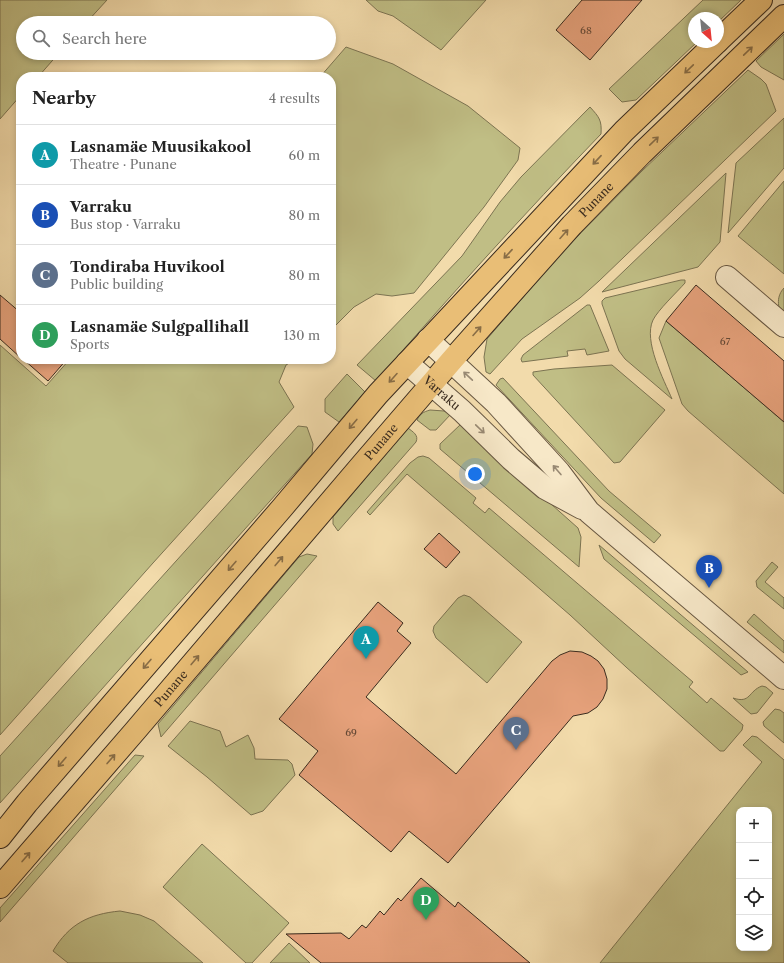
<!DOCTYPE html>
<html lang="en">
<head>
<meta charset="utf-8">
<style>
	body { margin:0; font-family:"Libre Caslon Text",serif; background:#f2f2f2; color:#222 }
	.controls { position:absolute; right:12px; bottom:12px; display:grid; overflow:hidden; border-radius:8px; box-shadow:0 2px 6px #0003 }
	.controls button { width:36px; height:36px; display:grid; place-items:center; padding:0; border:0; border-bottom:1px solid #e0e0e0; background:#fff; color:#222; font:20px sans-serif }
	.compass { position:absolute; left:688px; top:12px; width:36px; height:36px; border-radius:50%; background:#fff; box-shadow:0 2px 6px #0003; rotate:153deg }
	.you { position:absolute; left:475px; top:474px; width:14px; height:14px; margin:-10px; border:3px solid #fff; border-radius:50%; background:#1a73e8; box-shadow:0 0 0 6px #1a73e833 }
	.badge { display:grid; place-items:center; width:26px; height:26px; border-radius:50%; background:#2563eb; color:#fff; font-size:13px; font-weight:700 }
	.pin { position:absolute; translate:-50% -33px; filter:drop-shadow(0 1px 2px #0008) }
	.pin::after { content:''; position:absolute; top:21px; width:14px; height:12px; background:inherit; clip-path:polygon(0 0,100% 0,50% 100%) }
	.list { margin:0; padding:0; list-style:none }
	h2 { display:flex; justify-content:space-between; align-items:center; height:52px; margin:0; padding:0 16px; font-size:17px }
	h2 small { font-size:13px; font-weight:400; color:#767676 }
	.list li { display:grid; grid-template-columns:26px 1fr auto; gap:12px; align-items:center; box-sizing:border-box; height:60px; padding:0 16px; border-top:1px solid #e0e0e0 }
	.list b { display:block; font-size:15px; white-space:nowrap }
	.list p { margin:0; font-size:13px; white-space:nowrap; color:#767676 }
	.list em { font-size:13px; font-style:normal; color:#767676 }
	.icon { flex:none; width:22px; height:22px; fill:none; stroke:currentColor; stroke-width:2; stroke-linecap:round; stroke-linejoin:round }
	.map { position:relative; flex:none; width:784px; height:963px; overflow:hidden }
	.search { position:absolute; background:#fff; box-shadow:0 2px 6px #0003; left:16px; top:16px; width:320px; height:44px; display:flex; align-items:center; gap:10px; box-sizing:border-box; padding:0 14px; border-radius:22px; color:#767676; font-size:15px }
	.panel { position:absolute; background:#fff; box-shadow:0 2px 6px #0003; left:16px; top:72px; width:320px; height:292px; border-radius:16px }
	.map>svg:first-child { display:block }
	.green { fill:#c0be85; stroke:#7c7452; fill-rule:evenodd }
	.building { fill:#e7a27c; stroke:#382a1e }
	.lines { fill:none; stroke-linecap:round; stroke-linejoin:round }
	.minor-casing { stroke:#665641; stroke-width:24 }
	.major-casing { stroke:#382a1e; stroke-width:24 }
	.minor { stroke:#f7e8c8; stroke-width:22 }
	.major { stroke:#e9be76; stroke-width:22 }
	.oneway { stroke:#886d46 }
	.oneway2 { stroke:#988973 }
	.labels { text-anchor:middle; stroke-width:4; stroke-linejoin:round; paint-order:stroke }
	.number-label { font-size:10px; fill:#644836 }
	.street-label { font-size:12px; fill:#382a1e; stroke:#f7e8c8 }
</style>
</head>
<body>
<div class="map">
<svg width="784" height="963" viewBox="0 0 784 963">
	<rect width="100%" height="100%" fill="#f2dbab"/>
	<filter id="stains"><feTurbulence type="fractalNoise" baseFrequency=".005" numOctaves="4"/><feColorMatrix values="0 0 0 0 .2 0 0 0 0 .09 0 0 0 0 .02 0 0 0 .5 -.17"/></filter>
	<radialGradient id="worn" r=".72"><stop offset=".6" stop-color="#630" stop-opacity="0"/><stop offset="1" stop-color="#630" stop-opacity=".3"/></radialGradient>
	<!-- green -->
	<g class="green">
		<path d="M0,0H107L86,23H23V53H59L38,77H21V95L0,119Z"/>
		<path d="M366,0H486L441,50L393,16L378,11Z"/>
		<path d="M703,0H741L718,22V18H694V42H697L636,100L622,102L609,89Z"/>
		<path d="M784,34V80L761,67L756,61Z"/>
		<path d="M346,47L393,64L468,106L520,148L518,160L484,207L414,293L392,296L376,294L354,307L331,330V77H320Z"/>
		<path d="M748,70L761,79L766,84L776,111L599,281L580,298L522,339L490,374L486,372L484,357L487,339L525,295L560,254L642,171Z"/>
		<path d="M590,107C599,117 602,120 601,134C524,214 449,297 376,381L357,365L462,256L500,202L521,177Z"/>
		<path d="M784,118V168L728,233L736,163Z"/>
		<path d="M726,173L720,242L698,267L602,292Z"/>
		<path d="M784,181V274L738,236Z"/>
		<path d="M681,280H685V283C677,292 658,310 653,320C643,341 664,380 672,399L625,359L619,351L602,304V301L605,298Z"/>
		<path d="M784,288V315C776,308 777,295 784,288Z"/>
		<path d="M587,305H590L609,351L587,355L585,349L567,351L568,356L522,362L521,359L523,355Z"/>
		<path d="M666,321L784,422V494L688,411L682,404L659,338Z"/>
		<path d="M0,345L46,386L70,359H296L286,365L279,382L294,407L153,563L0,735Z"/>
		<path d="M612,365L665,410L620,462L614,463L533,375V372L554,369Z"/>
		<path d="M347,374L365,392L339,422L325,412V399Z"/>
		<path d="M503,378L609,491L661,535L654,543L601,498L496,385L500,379Z"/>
		<path d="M430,410L444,411L451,414L436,430H430L417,420C420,414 423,412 430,410Z"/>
		<path d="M461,424L578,528L581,537L579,567L440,449V444Z"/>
		<path d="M298,426L307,427L313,444L312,454L0,803V756Z"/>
		<path d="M408,428C413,432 419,435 416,442L338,531L333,524V517Z"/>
		<path d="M423,456L429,458L476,498L473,503L485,513L489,508L693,682L689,687L707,703L711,698L743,725L742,730L724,751H720L626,667L570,615L407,474L370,515L367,512L410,463L418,457Z"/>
		<path d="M599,545L748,672L741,675L604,559Z"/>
		<path d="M307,554L317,556L161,737L158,724L299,557Z"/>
		<path d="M772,562L778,567L765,582L784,598V609L757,587L756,581Z"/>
		<path d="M464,595L470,597L522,642L487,683L436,638L433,631L434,626L458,598Z"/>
		<path d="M754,614L784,641V653L747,622Z"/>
		<path d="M762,686L766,687L773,693L757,713L751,714L733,698C751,704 748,691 762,686Z"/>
		<path d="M775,709L780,710L784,713V743L764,726L763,722Z"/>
		<path d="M190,721L220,731L226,747L248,735L254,748L255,759L288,760L292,764L295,775L263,811L251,815L207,777L168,746Z"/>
		<path d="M752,736L757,737L784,760V963H600L762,762L743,745ZM739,810H769V948H739Z"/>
		<path d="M135,755L144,756L0,922V908Z"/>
		<path d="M202,844L289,923L252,963H246L163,887Z"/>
		<path d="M120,911L140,915L154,921L203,963H68L53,951C69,924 89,914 120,911Z"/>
		<path d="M289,943L310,963H270Z"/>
	</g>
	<!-- building -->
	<g class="building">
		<path d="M582,0H642L590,60L556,30Z"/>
		<path d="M696,285L784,361V422L666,321Z"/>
		<path d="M0,295L21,313V358L0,339Z"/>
		<path d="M23,359H67L48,381Z"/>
		<path d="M439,533L460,552L446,568L424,549Z"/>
		<path d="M378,602L403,623L397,631L411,643L366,697L456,774L552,661L560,655L570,651L582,652L591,656L598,661L604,669L607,679V689L603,699L597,707L588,713L573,716L448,863L409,831L391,852L299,775L318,751L279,719Z"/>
		<path d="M421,878L455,907L458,902L530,963H321L286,934L341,933L349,939L362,925L366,928L380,911L384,915L398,898L401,901Z"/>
	</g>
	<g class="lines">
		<!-- minor casing -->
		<g class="minor-casing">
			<g id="minor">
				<path d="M727,277L784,326"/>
				<path d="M428,340L496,403L559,472L589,512L784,678"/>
				<path id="s1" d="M407,363L462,411L511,459L545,488L582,508"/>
			</g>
		</g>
		<!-- major casing -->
		<g class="major-casing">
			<g id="major">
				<path d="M718,41L761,0"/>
				<path d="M0,837L27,803L282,508L378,394L407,363L624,131L717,42"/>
				<path id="s2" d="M0,887L135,731L360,467L452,360L572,225L642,153L784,16"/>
			</g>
		</g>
		<!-- minor -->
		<use href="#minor" class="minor"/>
		<!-- major -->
		<use href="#major" class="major"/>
	</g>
	<!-- one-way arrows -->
	<defs><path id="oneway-shaft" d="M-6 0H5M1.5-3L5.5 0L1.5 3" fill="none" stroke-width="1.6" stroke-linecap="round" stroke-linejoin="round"/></defs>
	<g class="oneway">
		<use href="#oneway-shaft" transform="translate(748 51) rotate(-44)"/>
		<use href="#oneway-shaft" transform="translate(689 69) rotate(136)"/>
		<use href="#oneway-shaft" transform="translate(654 141) rotate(-44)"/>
		<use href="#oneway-shaft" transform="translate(597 160) rotate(133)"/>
		<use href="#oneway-shaft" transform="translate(564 234) rotate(-48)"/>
		<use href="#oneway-shaft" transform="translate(508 254) rotate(133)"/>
		<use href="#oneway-shaft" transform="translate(477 331) rotate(-48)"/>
		<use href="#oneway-shaft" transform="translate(393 378) rotate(132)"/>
		<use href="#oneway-shaft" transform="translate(353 424) rotate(130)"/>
		<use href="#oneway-shaft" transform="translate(279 561) rotate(-50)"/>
		<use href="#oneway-shaft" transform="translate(232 566) rotate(131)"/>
		<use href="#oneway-shaft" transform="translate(195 660) rotate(-50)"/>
		<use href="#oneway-shaft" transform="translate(147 664) rotate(131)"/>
		<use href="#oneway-shaft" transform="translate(111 759) rotate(-49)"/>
		<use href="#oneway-shaft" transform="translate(62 762) rotate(131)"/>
		<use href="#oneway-shaft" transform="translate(26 857) rotate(-49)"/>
	</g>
	<g class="oneway2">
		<use href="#oneway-shaft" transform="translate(468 376) rotate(-137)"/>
		<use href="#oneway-shaft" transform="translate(480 429) rotate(44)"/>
		<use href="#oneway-shaft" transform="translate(557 470) rotate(-131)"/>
	</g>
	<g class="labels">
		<!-- number labels -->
		<g class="number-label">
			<text x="586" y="34">68</text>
			<text x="725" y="345">67</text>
			<text x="351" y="736">69</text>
		</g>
		<!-- street labels -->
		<g class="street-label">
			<text dy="4" stroke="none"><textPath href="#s2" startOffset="910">Punane</textPath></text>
			<text dy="4" stroke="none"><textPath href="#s1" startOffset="46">Varraku</textPath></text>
			<text dy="4" stroke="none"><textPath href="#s2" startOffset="586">Punane</textPath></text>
			<text dy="4" stroke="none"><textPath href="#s2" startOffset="262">Punane</textPath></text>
		</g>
	</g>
	<rect width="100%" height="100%" filter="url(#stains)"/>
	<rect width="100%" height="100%" fill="url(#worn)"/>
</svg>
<div class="controls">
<button>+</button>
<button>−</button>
<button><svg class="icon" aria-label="locate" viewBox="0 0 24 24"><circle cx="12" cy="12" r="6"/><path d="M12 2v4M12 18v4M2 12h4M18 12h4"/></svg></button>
<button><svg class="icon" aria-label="layers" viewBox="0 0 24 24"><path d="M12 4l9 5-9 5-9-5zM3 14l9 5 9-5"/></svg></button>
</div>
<svg class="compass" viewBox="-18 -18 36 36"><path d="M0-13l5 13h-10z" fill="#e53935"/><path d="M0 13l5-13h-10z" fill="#767676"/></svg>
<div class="you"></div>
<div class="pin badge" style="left:366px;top:659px;background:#0f9aa8">A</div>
<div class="pin badge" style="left:709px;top:588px;background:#1a4fb4">B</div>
<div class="pin badge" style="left:516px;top:750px;background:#5c6f8a">C</div>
<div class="pin badge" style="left:426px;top:920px;background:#2e9e5b">D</div>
<div class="search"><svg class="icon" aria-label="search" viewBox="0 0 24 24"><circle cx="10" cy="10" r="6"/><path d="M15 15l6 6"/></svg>Search here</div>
<section class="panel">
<h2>Nearby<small>4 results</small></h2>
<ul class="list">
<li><span class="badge" style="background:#0f9aa8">A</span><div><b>Lasnamäe Muusikakool</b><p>Theatre · Punane</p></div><em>60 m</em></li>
<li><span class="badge" style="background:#1a4fb4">B</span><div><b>Varraku</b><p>Bus stop · Varraku</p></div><em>80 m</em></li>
<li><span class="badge" style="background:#5c6f8a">C</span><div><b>Tondiraba Huvikool</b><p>Public building</p></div><em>80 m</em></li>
<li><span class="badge" style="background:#2e9e5b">D</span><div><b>Lasnamäe Sulgpallihall</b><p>Sports</p></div><em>130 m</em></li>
</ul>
</section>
</div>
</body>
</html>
